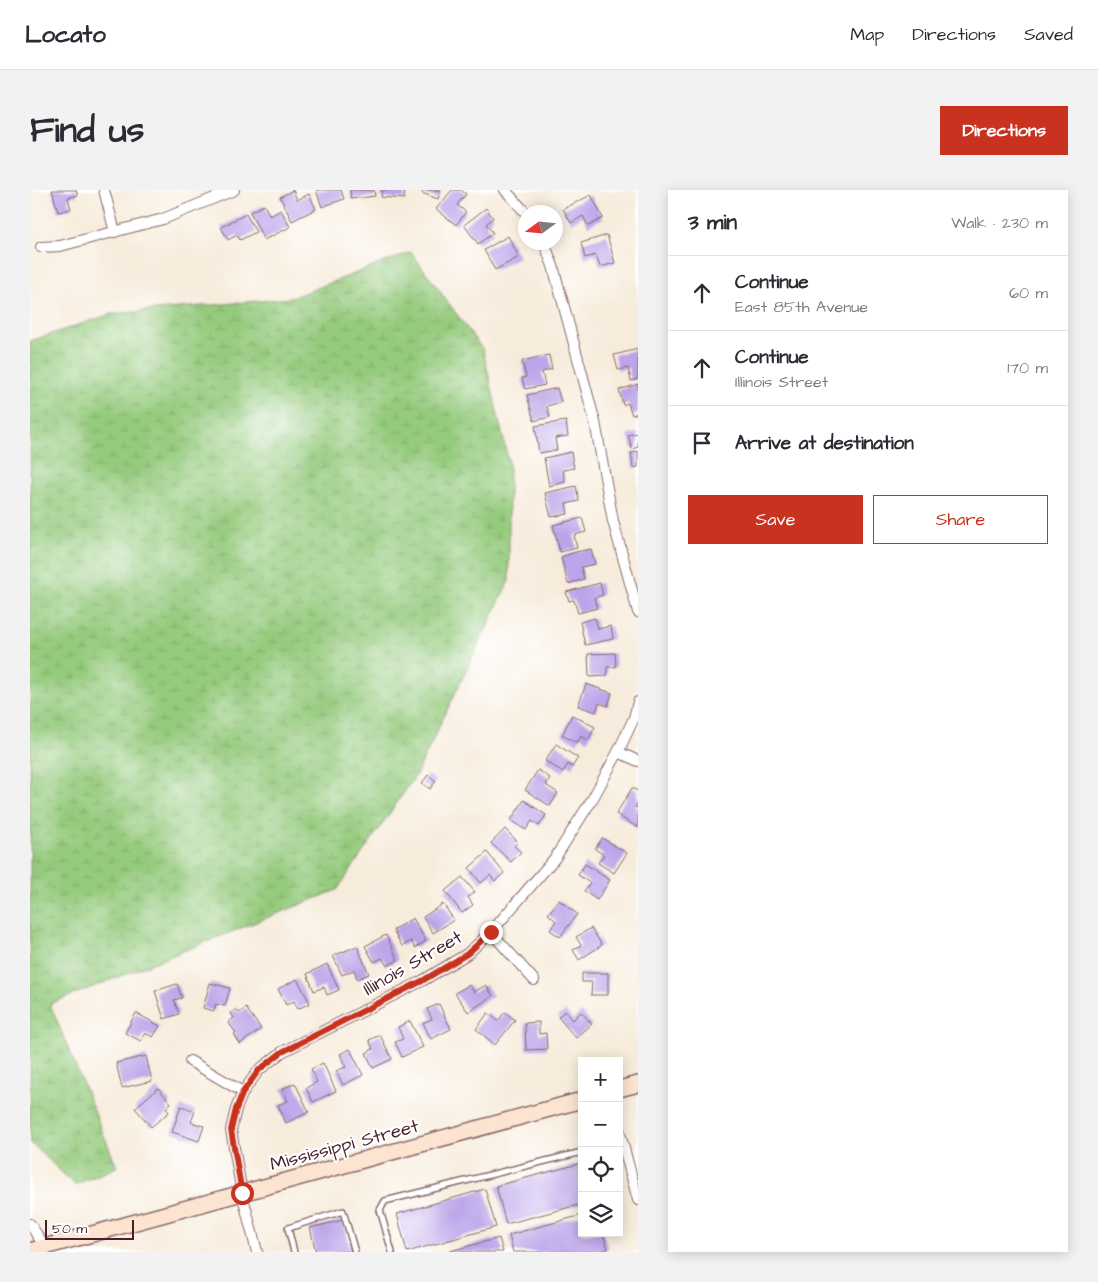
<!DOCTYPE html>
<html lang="en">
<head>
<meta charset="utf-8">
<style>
	body { margin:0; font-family:"Architects Daughter",sans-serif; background:#f2f2f3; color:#2b2b33 }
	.controls { position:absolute; right:15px; bottom:15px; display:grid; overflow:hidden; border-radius:0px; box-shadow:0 2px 12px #0003 }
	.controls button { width:45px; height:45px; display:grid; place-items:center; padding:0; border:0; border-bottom:1px solid #e1e1e2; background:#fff; color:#2b2b33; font:25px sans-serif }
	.compass { position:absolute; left:488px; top:15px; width:45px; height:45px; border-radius:50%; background:#fff; box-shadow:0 2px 12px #0003; rotate:255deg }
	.scale { position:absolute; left:15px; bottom:12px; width:89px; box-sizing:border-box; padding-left:5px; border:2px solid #4a1f2b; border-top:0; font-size:14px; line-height:18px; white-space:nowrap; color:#4a1f2b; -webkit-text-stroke:4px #fff; paint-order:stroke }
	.stop { position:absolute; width:15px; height:15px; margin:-11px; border:4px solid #c8321e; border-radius:50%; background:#fff }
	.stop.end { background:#c8321e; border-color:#fff; box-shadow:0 1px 5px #0008 }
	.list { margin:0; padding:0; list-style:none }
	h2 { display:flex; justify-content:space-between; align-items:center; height:65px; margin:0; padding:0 20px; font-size:21px }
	h2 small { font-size:16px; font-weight:400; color:#7c7c81 }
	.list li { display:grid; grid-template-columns:32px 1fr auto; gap:15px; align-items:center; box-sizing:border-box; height:75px; padding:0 20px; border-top:1px solid #e1e1e2 }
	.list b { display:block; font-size:19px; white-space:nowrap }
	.list p { margin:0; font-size:16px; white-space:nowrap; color:#7c7c81 }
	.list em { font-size:16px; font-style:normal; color:#7c7c81 }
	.actions { display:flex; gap:10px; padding:15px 20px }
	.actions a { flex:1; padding:11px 0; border:1px solid #c8321e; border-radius:0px; text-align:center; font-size:18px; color:#c8321e }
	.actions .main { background:#c8321e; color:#fff }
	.icon { flex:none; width:28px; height:28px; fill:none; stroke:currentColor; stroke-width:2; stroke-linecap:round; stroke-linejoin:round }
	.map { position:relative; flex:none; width:608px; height:1062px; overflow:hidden; border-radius:0px }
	header { display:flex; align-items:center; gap:30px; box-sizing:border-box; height:70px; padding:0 25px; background:#fff; border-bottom:1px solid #e1e1e2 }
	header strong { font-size:24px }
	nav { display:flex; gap:28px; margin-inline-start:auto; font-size:18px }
	.intro { display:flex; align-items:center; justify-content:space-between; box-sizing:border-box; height:120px; padding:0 30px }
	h1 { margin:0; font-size:35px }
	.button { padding:12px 22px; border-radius:0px; background:#c8321e; color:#fff; font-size:18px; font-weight:700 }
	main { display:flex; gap:30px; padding:0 30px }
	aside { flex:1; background:#fff; border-radius:0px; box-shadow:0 2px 12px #0003 }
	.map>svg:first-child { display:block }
	.wetland { fill:url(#wetland-marsh); stroke:#707554 }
	.building { fill:#bba4e9 }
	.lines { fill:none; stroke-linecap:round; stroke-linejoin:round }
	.lane-casing { stroke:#876769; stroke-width:8 }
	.street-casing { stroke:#876769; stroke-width:12 }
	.secondary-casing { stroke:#876769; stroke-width:18 }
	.lane { stroke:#fff; stroke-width:5 }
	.street { stroke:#fff; stroke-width:10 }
	.secondary { stroke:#fde4d0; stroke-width:15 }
	.route { stroke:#c8321e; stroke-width:6 }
	.labels { text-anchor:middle; stroke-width:4.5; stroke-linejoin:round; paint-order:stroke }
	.street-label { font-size:19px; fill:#4a1f2b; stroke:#fff }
</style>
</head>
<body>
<header>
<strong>Locato</strong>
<nav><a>Map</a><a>Directions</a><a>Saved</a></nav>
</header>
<div class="intro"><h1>Find us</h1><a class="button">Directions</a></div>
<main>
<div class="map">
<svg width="608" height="1062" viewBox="0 0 608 1062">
	<defs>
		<pattern id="wetland-marsh" width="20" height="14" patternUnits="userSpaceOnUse" patternTransform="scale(1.25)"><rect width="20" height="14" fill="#95cb7d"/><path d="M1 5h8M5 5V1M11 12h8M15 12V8" fill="none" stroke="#82ae6c"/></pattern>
	</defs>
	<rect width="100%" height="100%" fill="#fff"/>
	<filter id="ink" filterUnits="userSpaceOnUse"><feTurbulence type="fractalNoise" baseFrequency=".02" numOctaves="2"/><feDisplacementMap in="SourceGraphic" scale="10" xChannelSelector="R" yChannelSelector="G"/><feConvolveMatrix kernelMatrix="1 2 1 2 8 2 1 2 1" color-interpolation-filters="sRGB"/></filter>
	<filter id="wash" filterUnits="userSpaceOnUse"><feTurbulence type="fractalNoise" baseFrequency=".0096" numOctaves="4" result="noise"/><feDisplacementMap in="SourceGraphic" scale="20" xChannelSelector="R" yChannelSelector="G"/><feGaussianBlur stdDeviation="1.12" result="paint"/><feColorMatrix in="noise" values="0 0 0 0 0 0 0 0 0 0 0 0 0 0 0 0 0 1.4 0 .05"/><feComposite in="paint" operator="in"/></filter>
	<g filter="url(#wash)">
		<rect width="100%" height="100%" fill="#f7ecdb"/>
		<!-- wetland -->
		<path class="wetland" d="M381,62L453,160L479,274V391L386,585L307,700L20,814L87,977L45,995L0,952V151L81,124L261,108Z"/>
		<g id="blocks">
			<!-- building -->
			<g class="building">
				<path d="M22,0H46L48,5L38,8L41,19L28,22Z"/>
				<path d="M263,0L267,10L279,4L286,19L262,31L250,7Z"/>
				<path d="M286,0H311L314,9L292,17Z"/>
				<path d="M320,0H344L345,6L321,9Z"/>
				<path d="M352,0H375L374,9L351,7Z"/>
				<path d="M393,0H411L408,9L392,3Z"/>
				<path d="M422,0H431L436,4L427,15L436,22L426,35L406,19Z"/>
				<path d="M561,5L573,28L558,36L553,26L541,33L533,19Z"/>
				<path d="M234,15L240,26L251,20L260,37L234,50L220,22Z"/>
				<path d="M456,18L463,28L456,34L463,43L448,54L434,35Z"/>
				<path d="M216,24L226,42L210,50L207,45L198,50L191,37Z"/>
				<path d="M577,45L585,73L570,77L566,65L555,68L551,53Z"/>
				<path d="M478,46L489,67L465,80L454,60Z"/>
				<path d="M608,159V189L601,191L598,178L588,180L584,165Z"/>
				<path d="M519,165L522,179L512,182L515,195L495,199L492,188L496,187L492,171Z"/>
				<path d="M608,194V223L602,225L598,213L593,215L589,200Z"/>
				<path d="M527,198L531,212L517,216L520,227L504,231L497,205Z"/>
				<path d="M536,231L538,246L525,248L527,260L509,263L505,236Z"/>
				<path d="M608,243V257L602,259L598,245Z"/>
				<path d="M608,261V277L603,278L601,263Z"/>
				<path d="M541,262L544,278L533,280L535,292L519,296L514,268Z"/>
				<path d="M546,296L549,311L536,314L538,324L521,327L515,303Z"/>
				<path d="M552,328L556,342L544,345L547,358L530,362L523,335Z"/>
				<path d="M561,359L565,374L551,377L554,389L538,394L531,367L546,362Z"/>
				<path d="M570,393L573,405L564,408L567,418L548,423L544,410L539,411L536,402Z"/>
				<path d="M565,428L568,439L581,436L583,449L555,455L550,432Z"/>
				<path d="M585,463L586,477H577V486L559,487L558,464Z"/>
				<path d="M556,494L582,503L578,516L569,513L566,522L548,516Z"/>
				<path d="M542,525L565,537L558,550L551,546L547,553L532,545Z"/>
				<path d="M526,554L548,568L542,577L538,574L533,582L515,571Z"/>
				<path d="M508,580L520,588L516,595L528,603L520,616L495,600Z"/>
				<path d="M398,585L406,591L400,599L392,593Z"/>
				<path d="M602,598L608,601V612L605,617L608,618V638L586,624Z"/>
				<path d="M494,610L516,625L509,636L502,631L496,640L481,630Z"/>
				<path d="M475,639L488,652L484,656L491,662L481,672L461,653Z"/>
				<path d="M572,648L597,663L584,683L568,673L574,665L565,659Z"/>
				<path d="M457,662L474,683L465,691L460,685L451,693L439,678Z"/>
				<path d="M555,674L580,690L567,710L554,701L560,693L548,685Z"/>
				<path d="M432,687L445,702L438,707L443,715L432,723L415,701Z"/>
				<path d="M529,710L547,724L530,747L520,740L526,731L518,724Z"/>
				<path d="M413,714L424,730L403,743L393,727Z"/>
				<path d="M383,728L396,751L385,758L381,751L372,756L363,740Z"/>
				<path d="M561,738L572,755L549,770L543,760L551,755L546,747Z"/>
				<path d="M356,745L368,770L357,776L352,768L344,772L335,756Z"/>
				<path d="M327,756L339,784L327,789L324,780L312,785L303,766Z"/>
				<path d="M297,774L309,800L297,805L294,797L284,801L277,784Z"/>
				<path d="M552,783H578V805H561L562,792H552Z"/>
				<path d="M267,789L280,813L268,819L264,811L256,815L248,799Z"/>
				<path d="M180,793L200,798L195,816L186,814L184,821L173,818Z"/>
				<path d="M147,794L152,808L144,810L149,824L134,829L125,801Z"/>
				<path d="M439,795L444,802L456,795L463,806L438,822L425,803Z"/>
				<path d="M409,814L421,839L401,849L393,833L402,829L397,819Z"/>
				<path d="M216,818L231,839L210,854L204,844L206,843L198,832L204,828L201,823L206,819L209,823Z"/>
				<path d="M535,821L543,830L551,822L562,834L546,848L528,827Z"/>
				<path d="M475,822L485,830L465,855L446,839L458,823L468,831Z"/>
				<path d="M106,823L130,836L123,847L115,843L111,851L95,843Z"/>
				<path d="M380,831L393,857L372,867L365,852L373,849L368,837Z"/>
				<path d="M509,832V844L516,843L517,859L496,860L495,833Z"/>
				<path d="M350,845L362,869L343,878L336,863L343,859L339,850Z"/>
				<path d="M320,859L333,885L313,895L306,881L316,877L310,864Z"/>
				<path d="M116,866L122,891L92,898L86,873Z"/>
				<path d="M293,873L306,901L283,912L276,898L287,892L281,879Z"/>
				<path d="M265,893L279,922L256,933L248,915L258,911L252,899Z"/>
				<path d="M128,898L141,913L136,918L139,922L121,937L105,918Z"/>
				<path d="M151,916L165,921L161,932L174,936L169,951L142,942Z"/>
				<path d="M552,973V1014L476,1034L466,996Z"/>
				<path d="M455,999L466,1037L377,1062L367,1024Z"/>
				<path d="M552,1025V1043H573L578,1059L568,1062H483L479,1045Z"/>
				<path d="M313,1030L321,1062H286L280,1038Z"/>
				<path d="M469,1048L473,1062H420V1061Z"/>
			</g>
		</g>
	</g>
	<g filter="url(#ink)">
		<use href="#blocks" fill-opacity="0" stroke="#876769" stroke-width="1"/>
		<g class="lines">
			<!-- lane casing -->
			<g class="lane-casing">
				<g id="lane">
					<path d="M264,1062L258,1038L313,1021L325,1062"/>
					<path d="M362,1062L350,1020L355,1011L552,962"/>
				</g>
			</g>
			<!-- street casing -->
			<g class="street-casing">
				<g id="street">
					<path d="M74,0L85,42"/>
					<path d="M475,0L496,23"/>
					<path d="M514,52L523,76L565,232L583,331L608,422"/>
					<path d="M11,57L30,56L133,29L204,0"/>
					<path d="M588,562L608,571"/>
					<path d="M461,742L504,790"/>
					<path d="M160,871L213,902"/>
					<path d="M589,940L608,1010"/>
					<path d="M0,1034L15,1057"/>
					<path d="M227,1062L212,1003L201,940L206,919L213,902L229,880L252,862L392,791L437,764L461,742L525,668L563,608L588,562L604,528L608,512"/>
				</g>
			</g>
			<!-- secondary casing -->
			<g class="secondary-casing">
				<g id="secondary">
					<path d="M589,899L608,894"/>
					<path d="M0,1061L552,910"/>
				</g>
			</g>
			<!-- lane -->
			<use href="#lane" class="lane"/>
			<!-- street -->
			<use href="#street" class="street"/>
			<!-- secondary -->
			<use href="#secondary" class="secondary"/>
		</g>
	</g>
	<g class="lines" filter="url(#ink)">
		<!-- route -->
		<path class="route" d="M212,1003L201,940L206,919L213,902L229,880L252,862L392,791L437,764L461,742"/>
	</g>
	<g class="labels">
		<!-- street labels -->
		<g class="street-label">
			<text transform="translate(382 772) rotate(-30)" y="7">Illinois Street</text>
			<text transform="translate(314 954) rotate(-15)" y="7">Mississippi Street</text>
		</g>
	</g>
</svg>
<div class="controls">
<button>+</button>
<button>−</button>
<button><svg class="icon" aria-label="locate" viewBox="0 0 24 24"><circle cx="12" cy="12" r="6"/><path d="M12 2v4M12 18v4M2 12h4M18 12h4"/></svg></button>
<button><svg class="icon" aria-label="layers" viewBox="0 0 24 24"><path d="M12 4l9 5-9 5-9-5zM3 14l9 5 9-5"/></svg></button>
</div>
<svg class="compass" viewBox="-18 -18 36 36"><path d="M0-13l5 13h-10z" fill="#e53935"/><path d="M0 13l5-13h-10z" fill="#7c7c81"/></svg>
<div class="scale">50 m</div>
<div class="stop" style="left:212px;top:1003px"></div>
<div class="stop end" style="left:461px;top:742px"></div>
</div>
<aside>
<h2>3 min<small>Walk · 230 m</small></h2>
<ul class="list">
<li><svg class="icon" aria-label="ahead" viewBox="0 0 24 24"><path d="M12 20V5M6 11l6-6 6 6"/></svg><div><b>Continue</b><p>East 85th Avenue</p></div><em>60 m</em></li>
<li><svg class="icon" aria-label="ahead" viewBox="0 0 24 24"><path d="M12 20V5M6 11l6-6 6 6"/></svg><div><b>Continue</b><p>Illinois Street</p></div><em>170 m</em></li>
<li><svg class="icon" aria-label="arrive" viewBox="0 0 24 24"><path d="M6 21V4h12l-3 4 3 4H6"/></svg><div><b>Arrive at destination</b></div></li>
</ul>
<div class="actions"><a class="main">Save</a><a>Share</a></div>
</aside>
</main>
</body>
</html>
